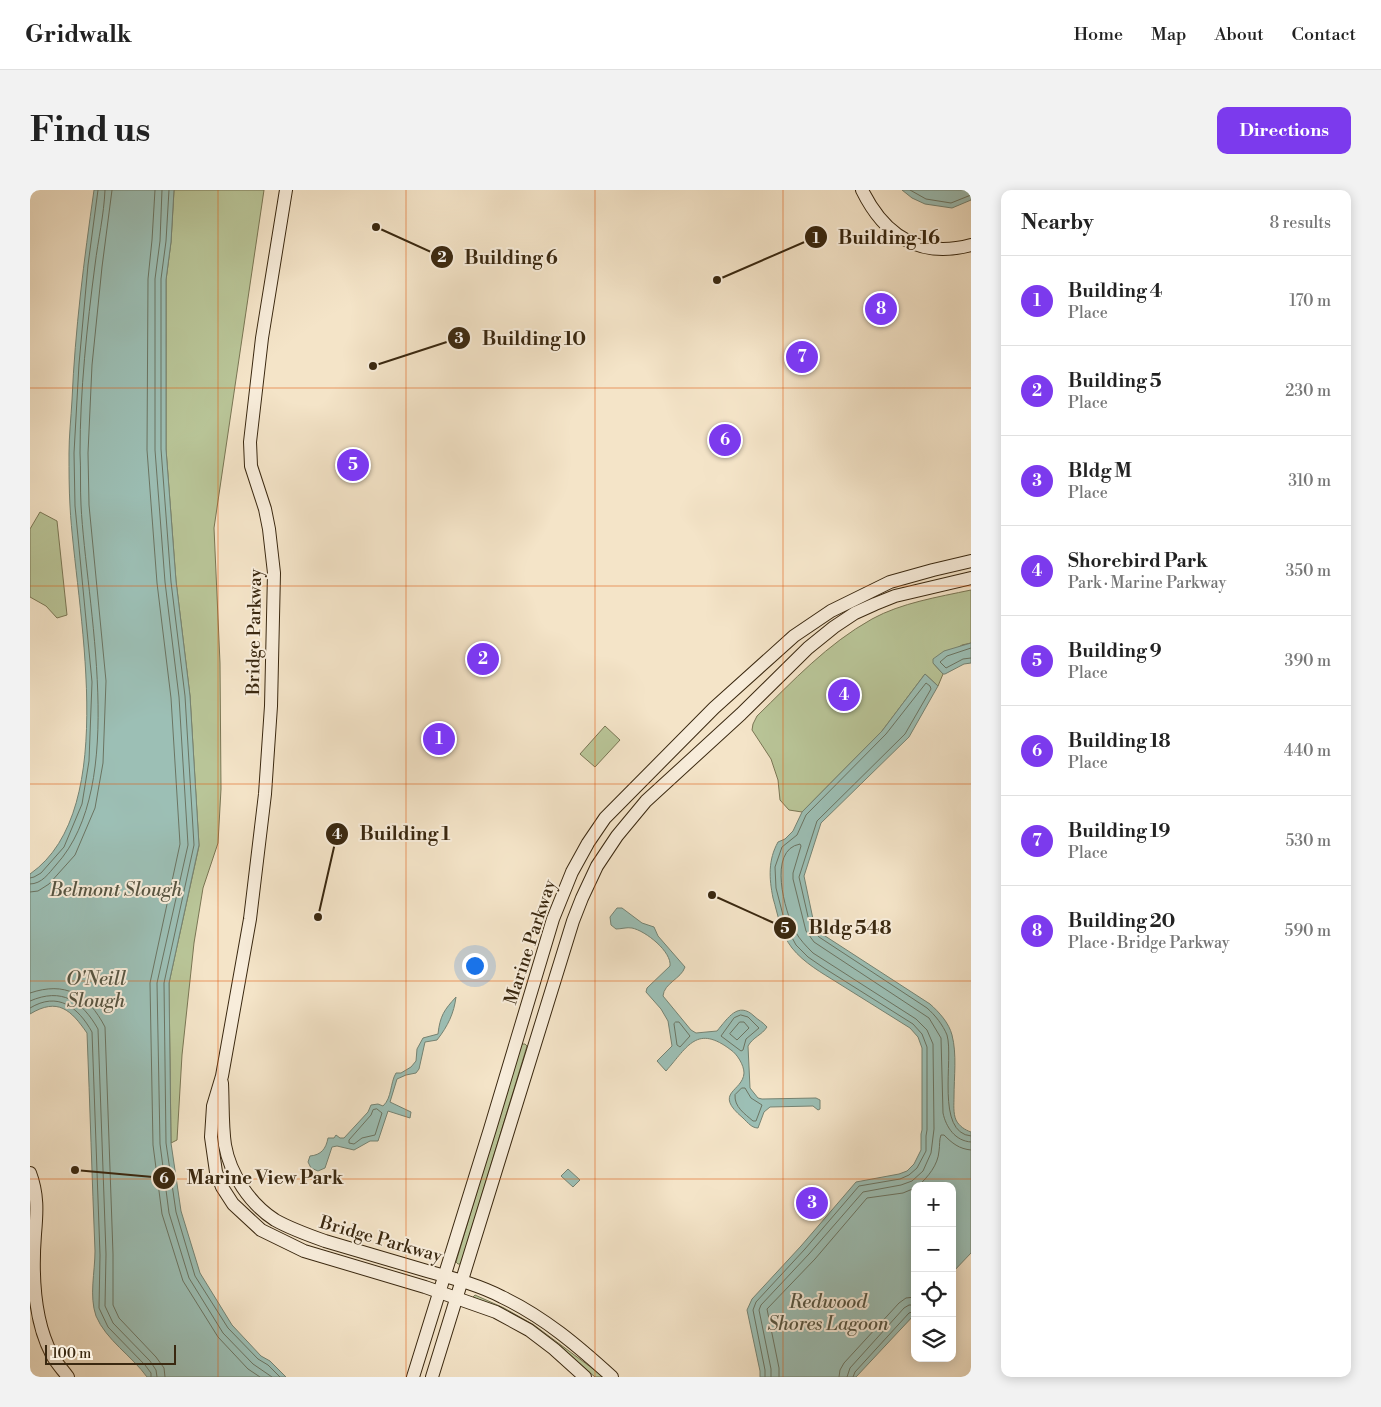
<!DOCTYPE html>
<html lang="en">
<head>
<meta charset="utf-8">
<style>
	body { margin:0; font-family:"Libre Bodoni",serif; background:#f2f2f2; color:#222 }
	.controls { position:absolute; right:15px; bottom:15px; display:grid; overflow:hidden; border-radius:10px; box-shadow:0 2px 12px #0003 }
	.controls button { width:45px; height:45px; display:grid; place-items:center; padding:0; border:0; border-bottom:1px solid #e0e0e0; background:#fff; color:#222; font:25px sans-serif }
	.scale { position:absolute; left:15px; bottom:12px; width:131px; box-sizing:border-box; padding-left:5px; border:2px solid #3a2810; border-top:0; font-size:14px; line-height:18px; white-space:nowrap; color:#3a2810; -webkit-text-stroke:4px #f8eddb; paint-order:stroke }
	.you { position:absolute; left:444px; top:775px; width:18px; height:18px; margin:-12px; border:4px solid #fff; border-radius:50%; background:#1a73e8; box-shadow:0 0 0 8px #1a73e833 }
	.badge { display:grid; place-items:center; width:32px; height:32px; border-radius:50%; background:#7c3aed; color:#fff; font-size:16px; font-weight:700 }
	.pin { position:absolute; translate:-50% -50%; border:2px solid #fff; box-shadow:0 1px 5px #0006 }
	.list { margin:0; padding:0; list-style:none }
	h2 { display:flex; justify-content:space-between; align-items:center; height:65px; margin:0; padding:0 20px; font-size:21px }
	h2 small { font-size:16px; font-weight:400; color:#767676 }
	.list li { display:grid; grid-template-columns:32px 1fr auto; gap:15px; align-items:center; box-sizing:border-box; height:90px; padding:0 20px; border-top:1px solid #e0e0e0 }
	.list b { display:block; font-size:19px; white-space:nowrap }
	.list p { margin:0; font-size:16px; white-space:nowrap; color:#767676 }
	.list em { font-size:16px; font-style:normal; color:#767676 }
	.icon { flex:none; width:28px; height:28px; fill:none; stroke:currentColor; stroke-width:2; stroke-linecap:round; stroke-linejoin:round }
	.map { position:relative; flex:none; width:941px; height:1187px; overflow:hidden; border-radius:10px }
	header { display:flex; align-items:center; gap:30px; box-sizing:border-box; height:70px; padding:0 25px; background:#fff; border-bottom:1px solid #e0e0e0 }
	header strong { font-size:24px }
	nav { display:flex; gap:28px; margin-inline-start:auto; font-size:18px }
	.intro { display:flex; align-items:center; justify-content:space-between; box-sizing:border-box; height:120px; padding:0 30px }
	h1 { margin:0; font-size:35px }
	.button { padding:12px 22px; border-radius:10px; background:#7c3aed; color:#fff; font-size:18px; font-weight:700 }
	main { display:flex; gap:30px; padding:0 30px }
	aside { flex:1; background:#fff; border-radius:10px; box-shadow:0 2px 12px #0003 }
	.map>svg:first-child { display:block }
	.green { fill:#b9c598; stroke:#7a7654 }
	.water { fill:#9cbfb5; stroke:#758373 }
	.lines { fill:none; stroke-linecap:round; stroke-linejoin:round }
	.shore { stroke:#6b7462; stroke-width:1 }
	.secondary-casing { stroke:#3a2810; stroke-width:14 }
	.secondary { stroke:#f8eddb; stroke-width:12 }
	.grid { fill:none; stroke:#df570c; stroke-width:1; stroke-opacity:0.55 }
	.labels { text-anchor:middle; stroke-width:4; stroke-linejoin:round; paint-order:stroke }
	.street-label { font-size:18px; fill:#3a2810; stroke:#f8eddb }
	.water-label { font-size:19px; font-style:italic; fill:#575542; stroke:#f8eddb }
	.leader { fill:none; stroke:#3a2810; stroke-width:2 }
	.callout-dot { fill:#3a2810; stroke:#f8eddb; stroke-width:2 }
	.mark-label { font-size:15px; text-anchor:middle; font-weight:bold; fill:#fff }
	.callout-label { font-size:19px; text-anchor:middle; font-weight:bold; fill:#3a2810; stroke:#f8eddb; stroke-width:4; stroke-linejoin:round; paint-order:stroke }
</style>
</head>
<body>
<header>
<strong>Gridwalk</strong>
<nav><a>Home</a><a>Map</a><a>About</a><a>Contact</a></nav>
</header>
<div class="intro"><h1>Find us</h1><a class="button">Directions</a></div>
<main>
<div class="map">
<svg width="941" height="1187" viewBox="0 0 941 1187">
	<rect width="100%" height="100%" fill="#f4e4c8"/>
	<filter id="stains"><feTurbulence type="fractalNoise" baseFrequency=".004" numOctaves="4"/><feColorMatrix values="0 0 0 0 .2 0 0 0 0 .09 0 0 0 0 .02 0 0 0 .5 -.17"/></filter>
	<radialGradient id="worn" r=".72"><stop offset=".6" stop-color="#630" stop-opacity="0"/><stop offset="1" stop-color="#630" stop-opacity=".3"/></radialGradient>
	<!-- green -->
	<g class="green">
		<path d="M144,0H234L184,338L190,473L191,599L188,653L173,698L164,753L152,865L147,950L141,953L139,793L169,656L160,506L146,391L136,259V90L141,52Z"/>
		<path d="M10,322L27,331L37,425L27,428L16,416L0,407V339Z"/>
		<path d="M941,400V453L932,455L903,473L913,484L908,496L895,484L852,541L772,622L759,620L750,610L748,590L741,569L722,540L723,534L727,526C763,491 797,454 842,429C871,413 908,407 941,400Z"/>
		<path d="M575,536L590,550L565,577L550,564Z"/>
		<path d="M491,854H495L497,856L431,1074H428L426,1072Z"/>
		<path d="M445,1105L474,1118L504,1135L574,1187H565C528,1155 488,1127 443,1107Z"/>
	</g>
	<!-- water -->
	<g class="water">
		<path d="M64,0H144L141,52L136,90V259L146,391L160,506L169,655L139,793L141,953L151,1021L170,1083L202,1135L231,1166L240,1171L256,1187H117C102,1166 76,1150 66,1126C59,1106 65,1082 65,1061C62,989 60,916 57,843C41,820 28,807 0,824V684C93,619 45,413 40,316C39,299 39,281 39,263C39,246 41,228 42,210C45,140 54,70 64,0Z"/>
		<path d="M872,0H941V10L922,18L895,14L882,8Z"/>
		<path d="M941,453V473L934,474L915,484H913L903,473V469L914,461Z"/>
		<path d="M895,484L908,496L879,547L791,633L774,686L783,729L786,737L792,744L900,814C909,822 919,833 922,845C927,864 924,887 924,907C924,914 923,923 926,930C929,936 935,940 941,942V1063L922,1083V996H885V1124L826,1187H730V1181L717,1120L722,1109L771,1056L826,992L869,984L877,981L884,974L891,960V944L892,940V858L888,847L880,838C856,823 832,808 808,793C792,783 774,773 762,758C751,744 748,725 743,708C739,688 738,670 748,652L755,649L763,641L772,622L852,541Z"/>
		<path d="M587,718H592L612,733L624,737L628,746L655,777C651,789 634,793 633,806L661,840L666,843L687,841C698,828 708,811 724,826C728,830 733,832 737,837C732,845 723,847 718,856L720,898L728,908L732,909L786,908L790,910V919L788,920L783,916L740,917L734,922L728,938C722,938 718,933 713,928C682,902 713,902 714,883C714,875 707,864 701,860C667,834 658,856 636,881L627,871L642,856L638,831L631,819L616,802L617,798L640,776C642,762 616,741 602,738C597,737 591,739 586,739L581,735L580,727Z"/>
		<path d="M426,807C424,823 418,836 407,850L395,852L389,879L386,883L376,885L367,889L360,912L381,922L380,928L358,921L348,951H340L324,960L307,956L302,957L295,978L288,981L281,978L278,972L280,966C291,965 296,959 298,948H304L306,945L310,948H314L338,922L341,915L348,914L353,916C362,908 360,893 366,883H371L381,877L386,871L387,859L393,848L408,844C410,826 414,820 426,807Z"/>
		<path d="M538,979L550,990L543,997L531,986Z"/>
	</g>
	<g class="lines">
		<!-- shore -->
		<g class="shore">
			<path d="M125,0L122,50L118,89L117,260L127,393L141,508L150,654L120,793L123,955L132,1024L153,1091L188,1147L218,1179L230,1187"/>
			<path d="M132,0L130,51L125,89V260L135,392L149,507L158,655L127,793L130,954L139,1023L159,1088L193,1143L223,1174L242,1187"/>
			<path d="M139,0L136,51L131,89V259L141,392L155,506L164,655L134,793L136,953L146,1022L165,1086L198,1138L228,1169L238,1175L250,1187"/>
			<path d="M880,0L896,9L921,13L941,5"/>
			<path d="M941,458L917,466L910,472L916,478L933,469L941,468"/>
			<path d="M0,688L4,687L11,683L34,657L52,614L59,571L62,492L45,316L44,263L49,174L58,75L68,0"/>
			<path d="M0,694C12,694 19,683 26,675C99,595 56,414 51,315C50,298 51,280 50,263C50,201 57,136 65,75C68,50 74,25 75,0"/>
			<path d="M0,702L8,701L19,694L45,665L65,618L73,573L76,491L59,315L58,263L62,175L72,77L82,0"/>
			<path d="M0,803C35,791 58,804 75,837L83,1064V1115L89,1128L126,1167L134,1178L135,1187"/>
			<path d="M0,811C32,797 52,811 68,839L76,1064L75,1116L83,1133L120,1171L126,1180L127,1187"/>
			<path d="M0,818C28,801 48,817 62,842L70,1065L69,1118L78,1137L115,1175L121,1183V1187"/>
			<path d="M711,825L718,827L729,838L716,849L713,860L711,861L691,846L704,828Z"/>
			<path d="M646,832H649L660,846L650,857L647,855L644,834Z"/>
			<path d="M710,832H714L719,838L707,850L700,844Z"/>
			<path d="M712,898H715L721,908L732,915L726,931H723C715,924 704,917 705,905Z"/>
			<path d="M347,919L352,923L345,945L332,948L324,954L319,953V950L341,925L343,920Z"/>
			<path d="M888,996C898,987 908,975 909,961C910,955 909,950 911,945H914C922,953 929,959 941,960"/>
			<path d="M735,1187V1180L723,1120L726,1112L775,1059L829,996L870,989L879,985L887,978L896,961V946L897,940V857L892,844L883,834L794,778L778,767L766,755L759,742L754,729L746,698L745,677L752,657L767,645L776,625L856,544L896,493L900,496L901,499L875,544L787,631L769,687L779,731L782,740L789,747L897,818C905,825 913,835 917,845C924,869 905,943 941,946"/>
			<path d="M741,1187V1179L729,1120L731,1115L779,1064L833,1002L871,995L882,991L893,981L901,963L904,939L903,854L897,840L886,829L783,763C776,756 770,750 765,741C755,722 737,660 770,654L771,656L763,683V689L776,741L784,752L793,758L899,828L911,848L913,923C916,937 925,951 941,952"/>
			<path d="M749,1187V1178L737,1119L785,1069L837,1008L873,1003L885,998"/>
			<path d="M809,1187L810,1180L814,1173L869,1113L876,1108L885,1107"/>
			<path d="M817,1187L820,1178L874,1118L879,1115H885"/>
			<path d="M823,1187L825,1182L879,1123L885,1121"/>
		</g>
		<!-- secondary casing -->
		<g class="secondary-casing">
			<g id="secondary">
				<path d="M256,0L232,148L220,252L221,276L235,319L239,339L244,383L241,516L235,604L220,729L192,886L183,916L181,947L186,982L192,997L203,1014L231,1040L274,1061L395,1097L466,1122L499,1140L524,1159L555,1187"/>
				<path d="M832,0C854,45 889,69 941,55"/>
				<path d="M192,893C193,913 192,935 195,955C200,984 220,1014 245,1030C261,1039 278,1045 295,1051C329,1061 363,1071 397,1081C422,1088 449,1095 472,1107C514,1127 548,1156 582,1187"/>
				<path d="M0,983C8,1004 7,1022 5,1044C2,1084 3,1129 22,1165C26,1173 33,1180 38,1187"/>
				<path d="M383,1187L460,939L523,729L542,682L558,653L575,628L684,518L764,446L801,421L860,392L903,380L941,371"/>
				<path d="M402,1187L543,731L552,708L567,676L587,646L616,611L711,524L778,458L804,437L825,423L845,414L865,406L941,388"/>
			</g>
		</g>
		<!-- secondary -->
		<use href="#secondary" class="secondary"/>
	</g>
	<!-- grid -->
	<path class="grid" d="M188,0V1187M376,0V1187M565,0V1187M753,0V1187M0,198H941M0,396H941M0,594H941M0,791H941M0,989H941"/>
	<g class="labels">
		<!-- street labels -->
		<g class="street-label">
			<text transform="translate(224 442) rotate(-89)" y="6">Bridge Parkway</text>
			<text transform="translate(500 752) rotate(-72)" y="6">Marine Parkway</text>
			<text transform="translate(351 1049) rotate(16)" y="6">Bridge Parkway</text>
		</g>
		<!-- water labels -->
		<g class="water-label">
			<text x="86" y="706">Belmont Slough</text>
			<text x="66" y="795">O'Neill<tspan x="66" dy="22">Slough</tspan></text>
			<text x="798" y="1118">Redwood<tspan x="798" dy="22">Shores Lagoon</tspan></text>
		</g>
	</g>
	<!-- callouts -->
	<path class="leader" d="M687 90L786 47M346 37L412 67M343 176L429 148M288 727L307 644M682 705L755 738M45 980L134 988"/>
	<g class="callout-dot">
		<circle cx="687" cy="90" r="5"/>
		<circle cx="346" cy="37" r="5"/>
		<circle cx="343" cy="176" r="5"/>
		<circle cx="288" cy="727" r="5"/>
		<circle cx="682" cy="705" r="5"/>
		<circle cx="45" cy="980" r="5"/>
		<circle cx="786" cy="47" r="12"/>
		<circle cx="412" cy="67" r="12"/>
		<circle cx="429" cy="148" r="12"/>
		<circle cx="307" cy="644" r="12"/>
		<circle cx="755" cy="738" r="12"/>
		<circle cx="134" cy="988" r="12"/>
	</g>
	<g class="mark-label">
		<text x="786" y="53">1</text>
		<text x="412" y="72">2</text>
		<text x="429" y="153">3</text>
		<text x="307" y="649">4</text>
		<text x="755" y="743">5</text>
		<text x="134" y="993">6</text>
	</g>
	<g class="callout-label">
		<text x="859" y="54">Building 16</text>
		<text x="481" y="74">Building 6</text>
		<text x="504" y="155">Building 10</text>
		<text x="375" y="650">Building 1</text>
		<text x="820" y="744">Bldg 548</text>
		<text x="235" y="994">Marine View Park</text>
	</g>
	<rect width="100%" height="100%" filter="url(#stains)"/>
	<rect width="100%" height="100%" fill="url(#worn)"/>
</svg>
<div class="controls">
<button>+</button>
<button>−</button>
<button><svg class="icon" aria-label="locate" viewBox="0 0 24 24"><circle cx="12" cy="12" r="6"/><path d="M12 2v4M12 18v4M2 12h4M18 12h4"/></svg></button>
<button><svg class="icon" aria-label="layers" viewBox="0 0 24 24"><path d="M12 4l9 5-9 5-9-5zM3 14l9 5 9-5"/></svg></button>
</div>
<div class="scale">100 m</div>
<div class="you"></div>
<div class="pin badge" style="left:409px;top:549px">1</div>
<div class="pin badge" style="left:453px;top:469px">2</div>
<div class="pin badge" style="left:782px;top:1013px">3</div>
<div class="pin badge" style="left:814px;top:505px">4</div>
<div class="pin badge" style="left:323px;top:275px">5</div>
<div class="pin badge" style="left:695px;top:250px">6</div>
<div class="pin badge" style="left:772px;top:167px">7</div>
<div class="pin badge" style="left:851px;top:119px">8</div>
</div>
<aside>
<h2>Nearby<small>8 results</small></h2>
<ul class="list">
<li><span class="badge">1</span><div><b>Building 4</b><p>Place</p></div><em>170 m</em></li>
<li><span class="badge">2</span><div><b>Building 5</b><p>Place</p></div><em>230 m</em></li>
<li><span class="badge">3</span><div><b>Bldg M</b><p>Place</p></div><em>310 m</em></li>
<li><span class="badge">4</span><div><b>Shorebird Park</b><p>Park · Marine Parkway</p></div><em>350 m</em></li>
<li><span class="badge">5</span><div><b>Building 9</b><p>Place</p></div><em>390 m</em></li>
<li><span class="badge">6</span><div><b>Building 18</b><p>Place</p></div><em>440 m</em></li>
<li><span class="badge">7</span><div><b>Building 19</b><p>Place</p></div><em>530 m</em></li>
<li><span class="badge">8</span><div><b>Building 20</b><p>Place · Bridge Parkway</p></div><em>590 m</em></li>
</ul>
</aside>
</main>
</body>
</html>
